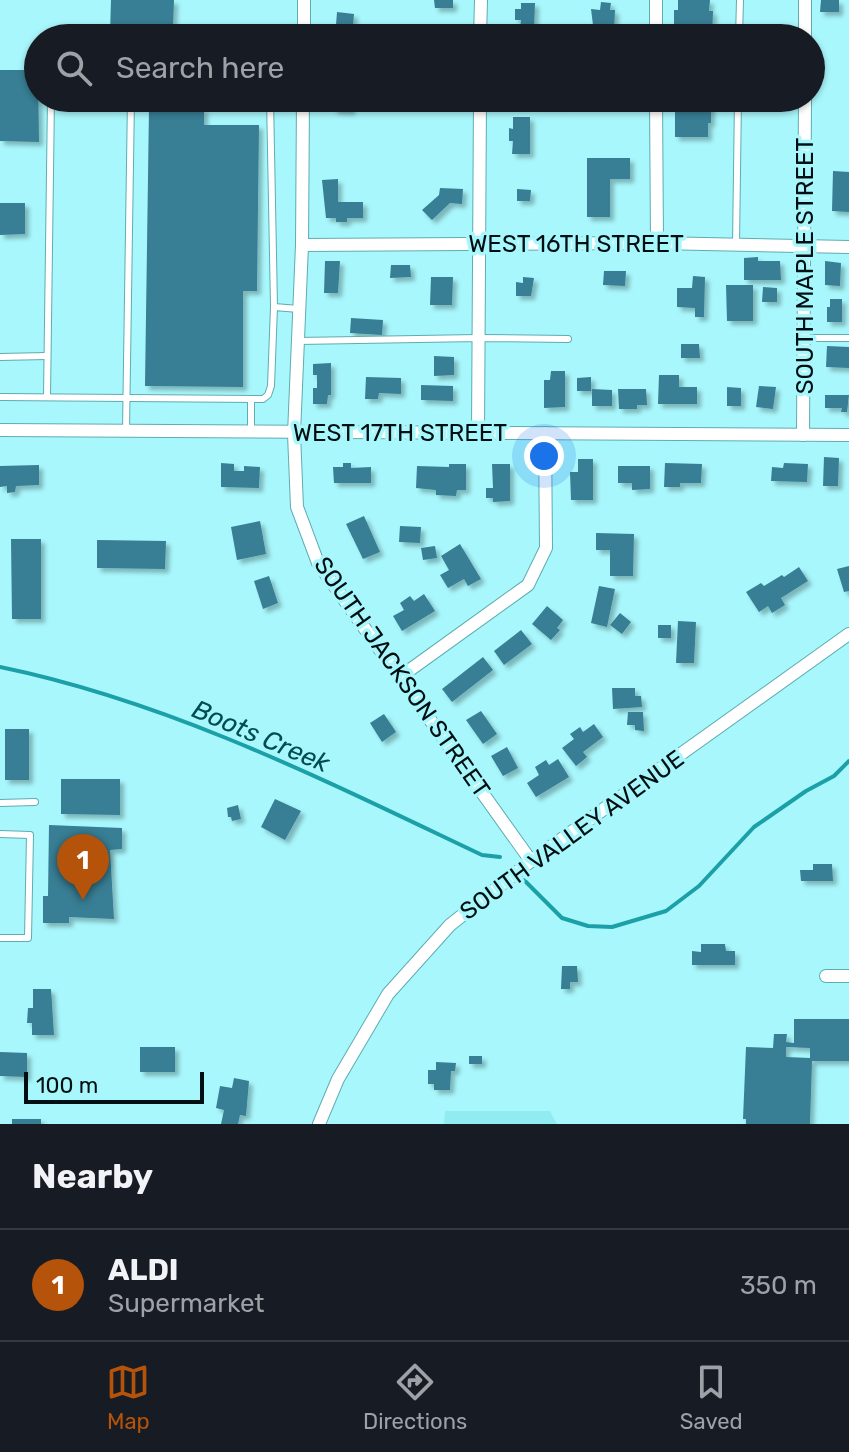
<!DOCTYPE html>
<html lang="en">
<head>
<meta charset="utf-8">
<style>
	body { margin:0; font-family:Rubik,sans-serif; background:#242831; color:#f1f3f6 }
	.scale { position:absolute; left:24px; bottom:20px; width:180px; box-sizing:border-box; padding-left:8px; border:4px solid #001012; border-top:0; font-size:22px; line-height:28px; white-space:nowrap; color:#001012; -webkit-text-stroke:6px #a8f7fc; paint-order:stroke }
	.you { position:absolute; left:544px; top:456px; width:28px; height:28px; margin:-20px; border:6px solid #fff; border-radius:50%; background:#1a73e8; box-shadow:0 0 0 12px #1a73e833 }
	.badge { display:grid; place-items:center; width:52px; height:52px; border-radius:50%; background:#b45309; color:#fff; font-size:26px; font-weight:700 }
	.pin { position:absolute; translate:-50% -66px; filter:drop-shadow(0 2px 4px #0008) }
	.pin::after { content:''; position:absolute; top:42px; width:28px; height:24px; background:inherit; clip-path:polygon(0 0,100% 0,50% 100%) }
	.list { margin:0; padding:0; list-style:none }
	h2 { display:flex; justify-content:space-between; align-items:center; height:104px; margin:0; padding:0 32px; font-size:34px }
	h2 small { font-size:26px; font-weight:400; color:#9ea1a6 }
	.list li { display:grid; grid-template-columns:52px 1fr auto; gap:24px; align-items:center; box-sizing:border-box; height:112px; padding:0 32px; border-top:2px solid #363941 }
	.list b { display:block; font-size:30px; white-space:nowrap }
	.list p { margin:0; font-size:26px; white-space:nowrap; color:#9ea1a6 }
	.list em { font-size:26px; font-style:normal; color:#9ea1a6 }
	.icon { flex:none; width:44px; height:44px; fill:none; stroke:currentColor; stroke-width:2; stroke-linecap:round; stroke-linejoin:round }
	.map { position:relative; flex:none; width:849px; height:1124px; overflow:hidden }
	.search { position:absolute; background:#171b24; box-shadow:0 2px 6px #0004; left:24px; right:24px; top:24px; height:88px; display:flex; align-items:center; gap:20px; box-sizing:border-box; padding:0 28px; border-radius:44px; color:#9ea1a6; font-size:30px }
	.sheet { height:216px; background:#171b24 }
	nav { display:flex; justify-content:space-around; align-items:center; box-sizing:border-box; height:112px; border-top:2px solid #363941; background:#171b24; font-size:22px; color:#9ea1a6 }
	nav a { display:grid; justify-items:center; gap:4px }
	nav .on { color:#b45309 }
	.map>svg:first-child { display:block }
	.built { fill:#91ecf2 }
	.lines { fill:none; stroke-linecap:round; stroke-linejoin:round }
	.stream { stroke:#1ca0a8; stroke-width:4 }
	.building { fill:#387e94; fill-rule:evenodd; filter:url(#shadow) }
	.service-casing { stroke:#5facb2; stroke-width:8 }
	.minor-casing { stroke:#5facb2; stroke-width:14 }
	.service { stroke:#fff; stroke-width:6 }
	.minor { stroke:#fff; stroke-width:12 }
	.labels { text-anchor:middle; stroke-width:7; stroke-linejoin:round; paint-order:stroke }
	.street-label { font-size:24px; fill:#001012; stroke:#a8f7fc }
	.water-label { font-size:26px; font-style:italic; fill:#014c51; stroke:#a8f7fc }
</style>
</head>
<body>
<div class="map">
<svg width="849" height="1124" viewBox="0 0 849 1124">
	<defs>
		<filter id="shadow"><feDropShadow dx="4" dy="4" stdDeviation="2" flood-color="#0004"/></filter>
	</defs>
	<rect width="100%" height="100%" fill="#a8f7fc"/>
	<!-- built -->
	<path class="built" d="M445,1111H550L557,1124H444Z"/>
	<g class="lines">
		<!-- stream -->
		<g class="stream">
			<path d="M0,667C170,702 326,781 482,855L500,857"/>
			<path d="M524,880L562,918L588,926L612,927L666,911L699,886L754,827L806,791L834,776L849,761"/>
		</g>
	</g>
	<!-- building -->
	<g class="building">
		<path d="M111,0H174L173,27L134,26V34H110Z"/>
		<path d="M434,0H453V8H435Z"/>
		<path d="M678,0H710L709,11H713L712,38H674V10H678Z"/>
		<path d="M821,0H839V12H820Z"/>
		<path d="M601,2L611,3L610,10H615L614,32L594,33L591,9L600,10Z"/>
		<path d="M521,3H535L534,30L520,29L521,20H515V9H521Z"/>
		<path d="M337,12L354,14L353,26L336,25Z"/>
		<path d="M0,70H38L39,142L0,141Z"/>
		<path d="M334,98H352L351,111L333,110Z"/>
		<path d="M540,98H563L564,105H541Z"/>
		<path d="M675,98H711V123H708V137H675Z"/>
		<path d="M149,108H204V125H259L257,291H243V387L145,386Z"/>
		<path d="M513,117H530V154H512L513,141H509V128L513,129Z"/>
		<path d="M587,158H630V179H610V217H587Z"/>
		<path d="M833,171L849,172V212L832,211Z"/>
		<path d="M338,179V202H363V218H347V222H336V218H326L322,180Z"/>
		<path d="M440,188L463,189L462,204L450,203L432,220L422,210L439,195Z"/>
		<path d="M517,189L531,190L530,201H517Z"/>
		<path d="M0,203H25V234L0,235Z"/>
		<path d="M758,257V261H780L781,280H744V258Z"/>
		<path d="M325,261H340L338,293H324Z"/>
		<path d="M825,261L841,263L840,286L825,285Z"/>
		<path d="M391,265H410L411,277L390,278Z"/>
		<path d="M604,271H626L625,286L603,285Z"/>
		<path d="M693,276L705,277L704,317H695V308L677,307V288H692Z"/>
		<path d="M431,277H453L452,305H430Z"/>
		<path d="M523,277L534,278L531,296H516V282L523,283Z"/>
		<path d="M726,285H753V321H727Z"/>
		<path d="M763,287L777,288V302H762Z"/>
		<path d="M830,299H842V322H827V307H830Z"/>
		<path d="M351,318L383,320L382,335L350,333Z"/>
		<path d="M681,344H699L700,358H681Z"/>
		<path d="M827,346L849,347V368L826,367Z"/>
		<path d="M434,356L454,357V375L434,376Z"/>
		<path d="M331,363V395H328L327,404H313V388H317V375H313V364Z"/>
		<path d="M551,371H565V407L544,408V380H550Z"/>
		<path d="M659,375H679V387H697V404H658Z"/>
		<path d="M366,377L401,378V394L379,393L378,399H365Z"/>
		<path d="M591,377V391H577V378Z"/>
		<path d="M421,385L453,386V401L421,400Z"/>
		<path d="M759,386L776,387L773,409L756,407Z"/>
		<path d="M727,387L741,388V406H727Z"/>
		<path d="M592,389L612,390V406H592Z"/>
		<path d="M618,389H646L647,405H637V409H619Z"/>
		<path d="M825,395H849L847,412H841L842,408H825Z"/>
		<path d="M824,457L839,458L838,486H823Z"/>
		<path d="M578,459H593V500H571L570,472H578Z"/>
		<path d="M221,463L234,464V471H244V466L260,467L259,488L221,487Z"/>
		<path d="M343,463H351V468L371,467V483H334L333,467H343Z"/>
		<path d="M665,463L702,464L701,483H680V487H664Z"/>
		<path d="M784,463L808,464L807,482L771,481L772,467L783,468Z"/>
		<path d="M449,464H466V490H457L456,496L436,495V490L416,488L417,466L449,467Z"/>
		<path d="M492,464H510V501L493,502V498H486V488H493Z"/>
		<path d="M39,465V485L16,486L15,492L7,493V486L0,487V466Z"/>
		<path d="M618,466H650V489L632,490V483H618Z"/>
		<path d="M364,516L380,552L363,559L346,524Z"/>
		<path d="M260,521L266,554L237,560L231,527Z"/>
		<path d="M400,526L421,527L420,543L399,542Z"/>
		<path d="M596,533L634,534L633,576H610V550H596Z"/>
		<path d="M11,539H41V619H12Z"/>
		<path d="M97,540L166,541L165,569L97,568Z"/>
		<path d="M460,544L481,579L468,586L464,579L448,588L440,575L449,570L441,556Z"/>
		<path d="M435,546L437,558L423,560L421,548Z"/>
		<path d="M849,566V591L844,592L837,569Z"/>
		<path d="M799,567L808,581L781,598L785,605L772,613L768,606L759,612L746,592L761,583L764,586L782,575L784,577Z"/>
		<path d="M269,576L278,603L263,609L254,581Z"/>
		<path d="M599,586L615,589L607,627L591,623Z"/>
		<path d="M424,594L435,611L402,631L393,616L404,610L400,603L410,596L414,601Z"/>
		<path d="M547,606L563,620L557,628L560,630L551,640L532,624Z"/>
		<path d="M620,613L631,622L622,634L610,625Z"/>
		<path d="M678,621L696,622L694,663H676Z"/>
		<rect x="658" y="625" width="13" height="13"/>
		<path d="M521,630L532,644L504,665L494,651Z"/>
		<path d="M483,657L493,670L452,702L442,689Z"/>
		<path d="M612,688H635V696H641L642,707L613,709Z"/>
		<path d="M481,711L497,734L483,744L466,720Z"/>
		<path d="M628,712H643L644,731L635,730V725H627Z"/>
		<path d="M384,714L396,732L382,742L370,723Z"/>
		<path d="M594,724L603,737L583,752L587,757L576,766L562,748L574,739L570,734L580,727L583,732Z"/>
		<rect x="5" y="729" width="24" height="51"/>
		<path d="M507,747L518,768L503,776L491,756Z"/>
		<path d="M558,759L569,777L536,797L527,783L539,775L535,767L546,760L549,765Z"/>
		<path d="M61,779H120V815L61,814Z"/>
		<path d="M275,799L301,811L285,840L261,827Z"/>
		<path d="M238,805L241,819L232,821L231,817H228L227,808Z"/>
		<path d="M49,825L122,828V849L110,850L114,919L69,917V923H43V896H48Z"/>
		<path d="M813,864H832L833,881H801L800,870H813Z"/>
		<path d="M701,944H725L726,951H735V965H692V951L701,952Z"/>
		<path d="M562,966H577L578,982H570V989H561Z"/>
		<path d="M33,989H51L54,1035H32V1023H27L28,1008H33Z"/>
		<path d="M794,1019H849V1061H812L810,1124H746V1119H743L746,1047L773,1048L774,1034H787L786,1042L794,1043ZM786,1047L810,1048V1058L786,1057Z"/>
		<rect x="140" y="1047" width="35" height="25"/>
		<path d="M0,1052L27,1053V1077L0,1076Z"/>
		<rect x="469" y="1056" width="13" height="8"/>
		<path d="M436,1062L456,1063L455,1071H451L450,1090H434V1084H428V1070H436Z"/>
		<path d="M234,1078L249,1081L246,1116L240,1115L238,1124H221L224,1110L216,1108L220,1086L232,1088Z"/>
		<rect x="12" y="1119" width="29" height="5"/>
	</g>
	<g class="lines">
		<!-- service casing -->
		<g class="service-casing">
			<g id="service">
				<path d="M739,38L740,0"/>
				<path d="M270,98L274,307"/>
				<path d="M736,245L738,98"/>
				<path d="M805,338H849"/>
				<path d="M298,341L478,338L568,339"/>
				<path d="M0,357L47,356"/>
				<path d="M0,397L263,399L268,395L271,386L274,307L299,309"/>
				<path d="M47,397L51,98"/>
				<path d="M251,399V432"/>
				<path d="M126,430L131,98"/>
				<path d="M0,803L35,802"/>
				<path d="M0,834L30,835L28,938H0"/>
			</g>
		</g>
		<!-- minor casing -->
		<g class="minor-casing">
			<g id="minor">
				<path d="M656,0V38"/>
				<path d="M304,38V0"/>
				<path d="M480,38L481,0"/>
				<path d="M805,38V0"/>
				<path d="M303,98L302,245L294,434L297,507L318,563L531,861"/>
				<path d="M656,98L657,243"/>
				<path d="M302,245L657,243L849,247"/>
				<path d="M0,430L849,435"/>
				<path d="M478,433L480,98"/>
				<path d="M803,435L805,98"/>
				<path d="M400,677L528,585L546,548L545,433"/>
				<path d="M826,976H849"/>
				<path d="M319,1124L338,1079L388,994L450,925L531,861L849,634"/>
			</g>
		</g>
		<!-- service -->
		<use href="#service" class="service"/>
		<!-- minor -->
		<use href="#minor" class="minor"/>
	</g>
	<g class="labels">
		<!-- street labels -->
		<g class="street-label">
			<text x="576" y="252">WEST 16TH STREET</text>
			<text transform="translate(805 266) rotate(-90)" y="8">SOUTH MAPLE STREET</text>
			<text x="400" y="441">WEST 17TH STREET</text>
			<text transform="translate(402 677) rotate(55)" y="8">SOUTH JACKSON STREET</text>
			<text transform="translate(572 835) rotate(-36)" y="8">SOUTH VALLEY AVENUE</text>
		</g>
		<!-- water labels -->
		<g class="water-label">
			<text transform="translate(261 736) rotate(23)" y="9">Boots Creek</text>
		</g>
	</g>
</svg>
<div class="scale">100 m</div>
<div class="you"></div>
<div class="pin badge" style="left:83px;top:900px">1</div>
<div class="search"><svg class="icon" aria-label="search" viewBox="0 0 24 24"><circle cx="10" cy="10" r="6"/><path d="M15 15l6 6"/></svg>Search here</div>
</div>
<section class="sheet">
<h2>Nearby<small></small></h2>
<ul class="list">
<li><span class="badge">1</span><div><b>ALDI</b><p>Supermarket</p></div><em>350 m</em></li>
</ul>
</section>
<nav>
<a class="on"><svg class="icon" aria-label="map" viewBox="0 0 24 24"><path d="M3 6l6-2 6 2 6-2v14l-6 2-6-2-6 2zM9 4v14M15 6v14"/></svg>Map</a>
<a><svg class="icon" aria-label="directions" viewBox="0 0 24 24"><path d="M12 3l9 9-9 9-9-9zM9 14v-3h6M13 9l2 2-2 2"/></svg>Directions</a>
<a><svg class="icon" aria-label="saved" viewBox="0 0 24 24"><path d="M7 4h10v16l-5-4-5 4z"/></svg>Saved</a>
</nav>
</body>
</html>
